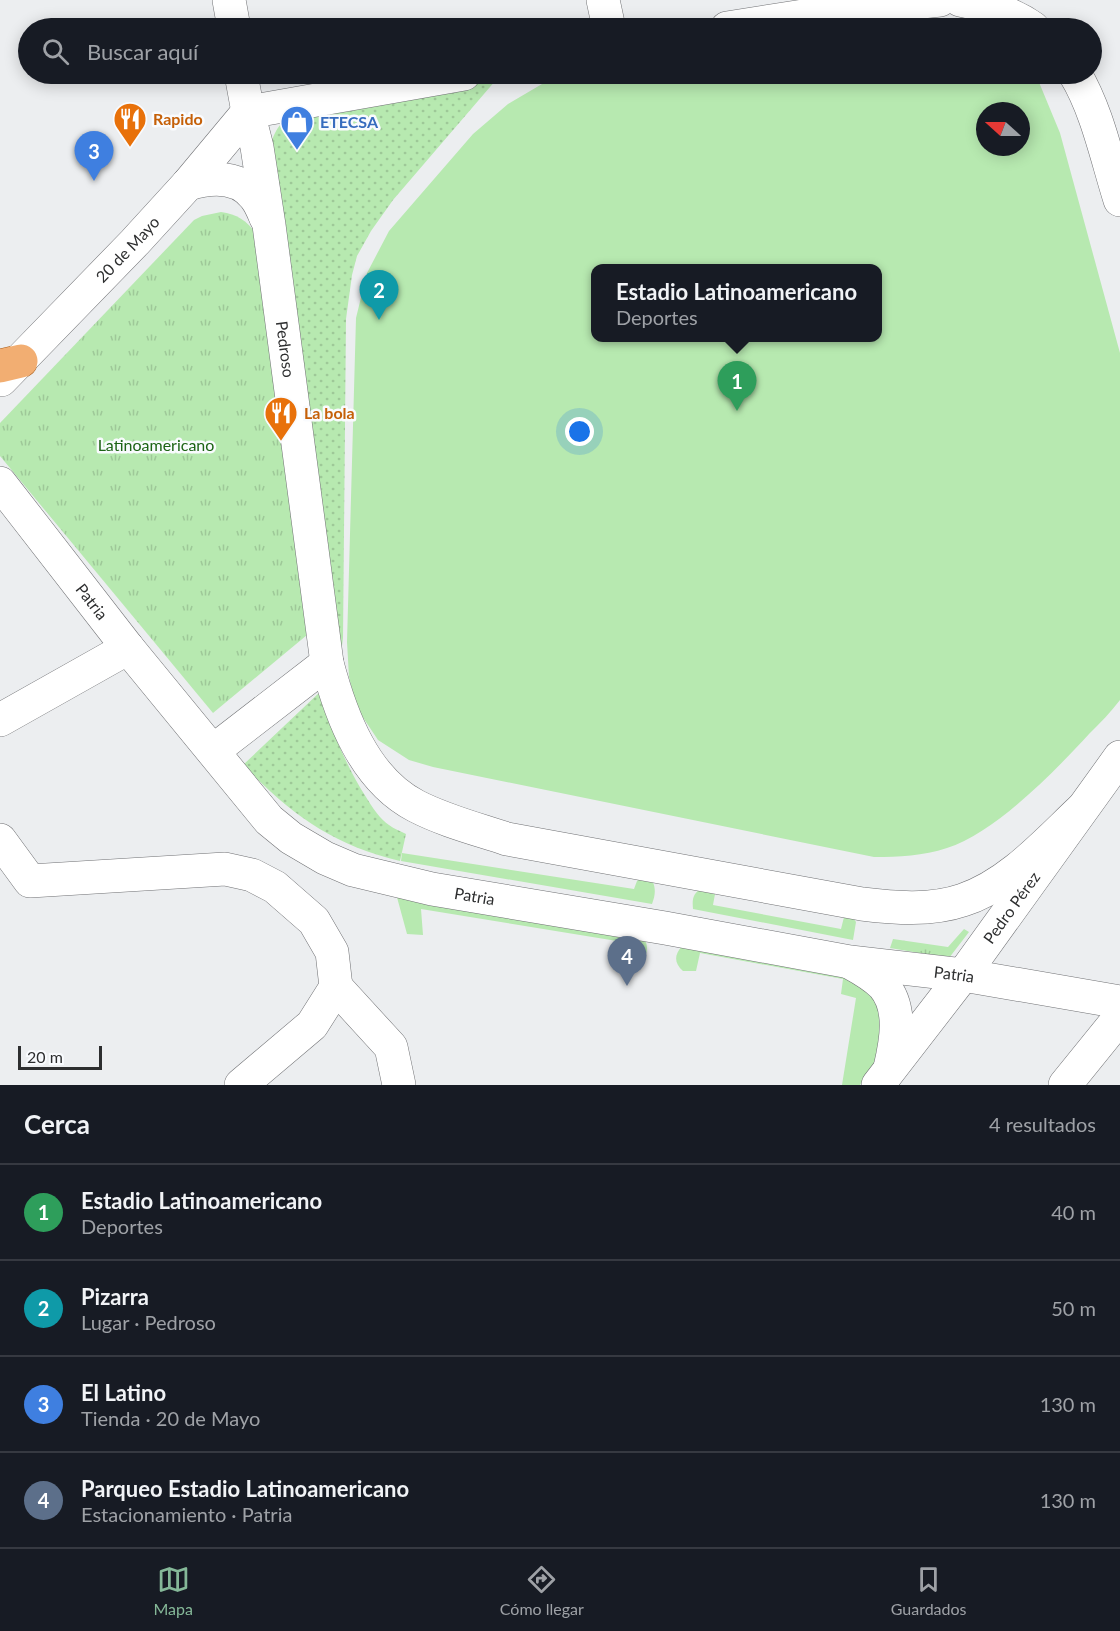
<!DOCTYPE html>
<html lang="es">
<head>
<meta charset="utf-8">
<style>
	body { margin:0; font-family:Lato,sans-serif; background:#242831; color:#f1f3f6 }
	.compass { position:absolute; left:976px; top:102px; width:54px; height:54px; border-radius:50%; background:#171b24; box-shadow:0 3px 15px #0003; rotate:291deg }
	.scale { position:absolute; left:18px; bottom:15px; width:84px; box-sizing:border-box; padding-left:6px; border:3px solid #2d2e2f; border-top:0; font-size:16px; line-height:21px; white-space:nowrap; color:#2d2e2f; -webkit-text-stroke:4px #f9fbfe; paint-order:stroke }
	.you { position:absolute; left:580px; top:432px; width:21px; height:21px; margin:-15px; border:4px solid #fff; border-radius:50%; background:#1a73e8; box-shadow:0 0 0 9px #1a73e833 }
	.badge { display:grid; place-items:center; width:39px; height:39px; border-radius:50%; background:#85b898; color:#fff; font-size:20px; font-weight:700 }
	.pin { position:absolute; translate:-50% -50px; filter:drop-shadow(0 2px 3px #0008) }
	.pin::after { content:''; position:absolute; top:32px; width:21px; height:18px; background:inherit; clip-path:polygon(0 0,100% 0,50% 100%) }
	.popup { position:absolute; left:591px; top:264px; width:291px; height:78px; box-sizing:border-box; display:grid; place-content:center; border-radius:12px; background:#171b24; filter:drop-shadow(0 2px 4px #0005); font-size:20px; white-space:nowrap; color:#9ea1a6 }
	.popup b { font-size:22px; color:#f1f3f6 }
	.popup::after { content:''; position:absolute; left:50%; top:100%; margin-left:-12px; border:12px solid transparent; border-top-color:#171b24 }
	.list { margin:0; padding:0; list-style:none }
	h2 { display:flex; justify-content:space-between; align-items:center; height:78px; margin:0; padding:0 24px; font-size:26px }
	h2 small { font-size:20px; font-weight:400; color:#9ea1a6 }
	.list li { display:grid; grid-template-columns:39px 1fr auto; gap:18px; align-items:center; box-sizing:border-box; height:96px; padding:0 24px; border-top:2px solid #363941 }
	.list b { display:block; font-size:22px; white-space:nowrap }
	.list p { margin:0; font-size:20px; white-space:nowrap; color:#9ea1a6 }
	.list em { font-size:20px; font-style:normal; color:#9ea1a6 }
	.icon { flex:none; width:33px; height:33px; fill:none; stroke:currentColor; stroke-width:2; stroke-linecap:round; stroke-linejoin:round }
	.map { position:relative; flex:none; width:1120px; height:1085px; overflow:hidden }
	.search { position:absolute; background:#171b24; box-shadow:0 3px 15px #0003; left:18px; right:18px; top:18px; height:66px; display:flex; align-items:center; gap:15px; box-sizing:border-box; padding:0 21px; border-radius:33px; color:#9ea1a6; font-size:22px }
	.sheet { height:462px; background:#171b24 }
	nav { display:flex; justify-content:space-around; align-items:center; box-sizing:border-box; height:84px; border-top:2px solid #363941; background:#171b24; font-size:16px; color:#9ea1a6 }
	nav a { display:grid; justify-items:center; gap:3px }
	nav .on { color:#85b898 }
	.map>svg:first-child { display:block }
	.grass { fill:url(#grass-dots) }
	.park { fill:url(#park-tufts) }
	.garden { fill:#b7e9b0; fill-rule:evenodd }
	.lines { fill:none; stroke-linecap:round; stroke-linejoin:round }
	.minor-casing { stroke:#707174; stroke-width:34 }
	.major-casing { stroke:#a75e1d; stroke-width:34 }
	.minor { stroke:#fff; stroke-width:33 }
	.major { stroke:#f2ae72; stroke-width:33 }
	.labels { text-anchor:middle; stroke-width:5; stroke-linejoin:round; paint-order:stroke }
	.food-label { font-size:16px; font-weight:bold; fill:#c56008; stroke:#f9fbfe; text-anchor:start }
	.shop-label { font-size:16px; font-weight:bold; fill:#366cbe; stroke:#f9fbfe; text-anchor:start }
	.street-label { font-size:16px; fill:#2d2e2f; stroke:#f9fbfe }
	.park-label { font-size:16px; fill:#1c6314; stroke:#f9fbfe }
</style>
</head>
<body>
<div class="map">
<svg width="1120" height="1085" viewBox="0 0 1120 1085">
	<defs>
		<pattern id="grass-dots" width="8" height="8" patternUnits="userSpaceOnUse" patternTransform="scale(1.5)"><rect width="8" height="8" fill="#b7e9b0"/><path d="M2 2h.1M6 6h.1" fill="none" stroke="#9ec898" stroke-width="1.8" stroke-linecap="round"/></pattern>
		<pattern id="park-tufts" width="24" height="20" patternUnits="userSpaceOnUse" patternTransform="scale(1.5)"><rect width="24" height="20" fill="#b7e9b0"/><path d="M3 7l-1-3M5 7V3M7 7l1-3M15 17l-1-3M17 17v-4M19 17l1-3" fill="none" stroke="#9ec898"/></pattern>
	</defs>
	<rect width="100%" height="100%" fill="#eceef0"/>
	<!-- grass -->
	<g class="grass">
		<path d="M496,80L393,200L371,231L357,256L352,275L346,319L343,638L339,668L270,147C275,127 285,116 304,110Z"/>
		<path d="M321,691C331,729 345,764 366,797C372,807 380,819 389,825C394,829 401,831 406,834L400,861C332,845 291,814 243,765Z"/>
	</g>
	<!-- park -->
	<g class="park">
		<path d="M221,212C238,214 248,222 258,236L307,635L213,713L0,456V423L194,220L202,216Z"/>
		<path d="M964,929L969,932L949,958L890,948L893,939L948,947Z"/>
	</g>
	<!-- garden -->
	<g class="garden">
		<path d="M559,74L1036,75L1060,133L1120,353V700C1111,712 1100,723 1089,734C1055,771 995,833 947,848C923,856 899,857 874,857L433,767L409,760L378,740L356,707L349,677L347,642L356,318L367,273L389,231L473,134L508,104ZM985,111H1021V147H985ZM596,268H878V338H596Z"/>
		<path d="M402,853L634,889L637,881L640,879L653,882C656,890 655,896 652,904L401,861Z"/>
		<path d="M702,888L713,890L715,894L713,905L841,929L844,917L852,916L856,922L853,940L693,909C692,899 693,893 702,888Z"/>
		<path d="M395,890L645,940C653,956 636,971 621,960L620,955L623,942L421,909L423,935L407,934Z"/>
		<path d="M682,946L844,971L879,998L881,1055L860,1085H842L856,998L841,994L843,979L700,953L696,971H683C674,963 674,955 682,946Z"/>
	</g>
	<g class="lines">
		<!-- minor casing -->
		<g class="minor-casing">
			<g id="minor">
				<path d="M229,0L234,28"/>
				<path d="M603,0L609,28"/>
				<path d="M960,0C986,5 1012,13 1033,28"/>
				<path d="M727,28L829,12L940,0"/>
				<path id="s1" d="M241,74L248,112L257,147L269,225L327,663C341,716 364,779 416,806C445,821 477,829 507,839L862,904C895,908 931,911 963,900C1009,885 1047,842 1081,810"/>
				<path d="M1075,74C1097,110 1107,159 1120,200"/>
				<path d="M248,112L464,74"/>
				<path d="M188,184C211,177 239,175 255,197C260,203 263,211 266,218"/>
				<path id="s2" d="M1,380L135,242L188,184L248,112"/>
				<path id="s3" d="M0,483L128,648L269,820L291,838L325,858L353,870L432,889L665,928L850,962L963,975L1120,1002"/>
				<path d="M0,720L128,648"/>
				<path d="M213,751L327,663"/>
				<path d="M0,840L30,881L225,869L252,875L275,887L314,921L332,952L336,987L312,1025L241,1085"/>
				<path d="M851,963C862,969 874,976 883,985C903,1008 896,1042 890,1068"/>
				<path d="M336,987L391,1047L399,1085"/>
				<path id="s4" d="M878,1085L963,975L1120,757"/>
				<path d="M1065,1085L1120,1017"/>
			</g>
		</g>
		<!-- major casing -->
		<g class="major-casing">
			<path id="major" d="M0,366L21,361"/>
		</g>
		<!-- minor -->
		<use href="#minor" class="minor"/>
		<!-- major -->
		<use href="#major" class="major"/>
	</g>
	<!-- icons -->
	<defs>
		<g id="restaurant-pin" transform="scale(1.725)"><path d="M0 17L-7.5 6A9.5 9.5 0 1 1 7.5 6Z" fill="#e8710a" stroke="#f9fbfe"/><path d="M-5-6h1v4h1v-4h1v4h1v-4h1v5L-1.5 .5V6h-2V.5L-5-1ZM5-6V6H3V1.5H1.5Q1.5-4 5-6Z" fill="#fff"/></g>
		<g id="shop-pin" transform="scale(1.725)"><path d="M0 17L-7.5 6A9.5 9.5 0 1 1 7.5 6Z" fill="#3f7fe0" stroke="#f9fbfe"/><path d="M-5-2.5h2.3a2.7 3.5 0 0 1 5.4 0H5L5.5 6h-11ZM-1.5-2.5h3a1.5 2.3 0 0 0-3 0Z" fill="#fff"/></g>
	</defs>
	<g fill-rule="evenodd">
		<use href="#restaurant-pin" x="130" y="119"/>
		<use href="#shop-pin" x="297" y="122"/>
		<use href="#restaurant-pin" x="281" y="413"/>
	</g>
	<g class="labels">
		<!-- food labels -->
		<g class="food-label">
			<text x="153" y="125">Rapido</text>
			<text x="304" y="419">La bola</text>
		</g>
		<!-- shop labels -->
		<g class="shop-label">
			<text x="320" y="128">ETECSA</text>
		</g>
		<!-- street labels -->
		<g class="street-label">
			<text dy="6" stroke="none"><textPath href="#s2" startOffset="182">20 de Mayo</textPath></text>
			<text dy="6" stroke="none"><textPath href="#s1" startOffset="279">Pedroso</textPath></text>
			<text dy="6" stroke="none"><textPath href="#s3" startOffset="150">Patria</textPath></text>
			<text dy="6" stroke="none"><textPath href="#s3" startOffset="654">Patria</textPath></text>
			<text dy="6" stroke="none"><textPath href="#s4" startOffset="222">Pedro Pérez</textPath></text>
			<text dy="6" stroke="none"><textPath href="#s3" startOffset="1140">Patria</textPath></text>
		</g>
		<!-- park labels -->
		<g class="park-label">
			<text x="156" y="451">Latinoamericano</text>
		</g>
	</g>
</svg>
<svg class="compass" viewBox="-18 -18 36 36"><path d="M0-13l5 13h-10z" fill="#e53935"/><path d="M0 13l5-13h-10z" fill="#9ea1a6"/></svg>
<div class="scale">20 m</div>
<div class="you"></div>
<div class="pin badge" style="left:737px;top:411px;background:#2e9e5b">1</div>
<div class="popup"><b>Estadio Latinoamericano</b>Deportes</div>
<div class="pin badge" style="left:379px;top:320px;background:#0f9aa8">2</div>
<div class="pin badge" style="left:94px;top:181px;background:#3f7fe0">3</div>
<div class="pin badge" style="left:627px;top:986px;background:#5c6f8a">4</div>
<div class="search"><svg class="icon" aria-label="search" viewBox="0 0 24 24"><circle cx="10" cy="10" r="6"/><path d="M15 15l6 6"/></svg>Buscar aquí</div>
</div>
<section class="sheet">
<h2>Cerca<small>4 resultados</small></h2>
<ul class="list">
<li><span class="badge" style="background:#2e9e5b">1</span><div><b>Estadio Latinoamericano</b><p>Deportes</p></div><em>40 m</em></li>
<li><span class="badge" style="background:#0f9aa8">2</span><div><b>Pizarra</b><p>Lugar · Pedroso</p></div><em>50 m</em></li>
<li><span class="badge" style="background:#3f7fe0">3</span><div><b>El Latino</b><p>Tienda · 20 de Mayo</p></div><em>130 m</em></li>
<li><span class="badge" style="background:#5c6f8a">4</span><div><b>Parqueo Estadio Latinoamericano</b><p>Estacionamiento · Patria</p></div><em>130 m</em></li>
</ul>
</section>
<nav>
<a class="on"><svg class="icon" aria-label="map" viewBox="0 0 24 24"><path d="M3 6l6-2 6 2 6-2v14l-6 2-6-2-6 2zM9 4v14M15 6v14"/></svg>Mapa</a>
<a><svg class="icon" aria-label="directions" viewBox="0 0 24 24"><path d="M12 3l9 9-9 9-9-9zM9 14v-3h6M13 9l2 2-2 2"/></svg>Cómo llegar</a>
<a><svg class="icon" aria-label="saved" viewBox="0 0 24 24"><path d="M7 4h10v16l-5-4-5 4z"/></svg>Guardados</a>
</nav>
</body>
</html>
